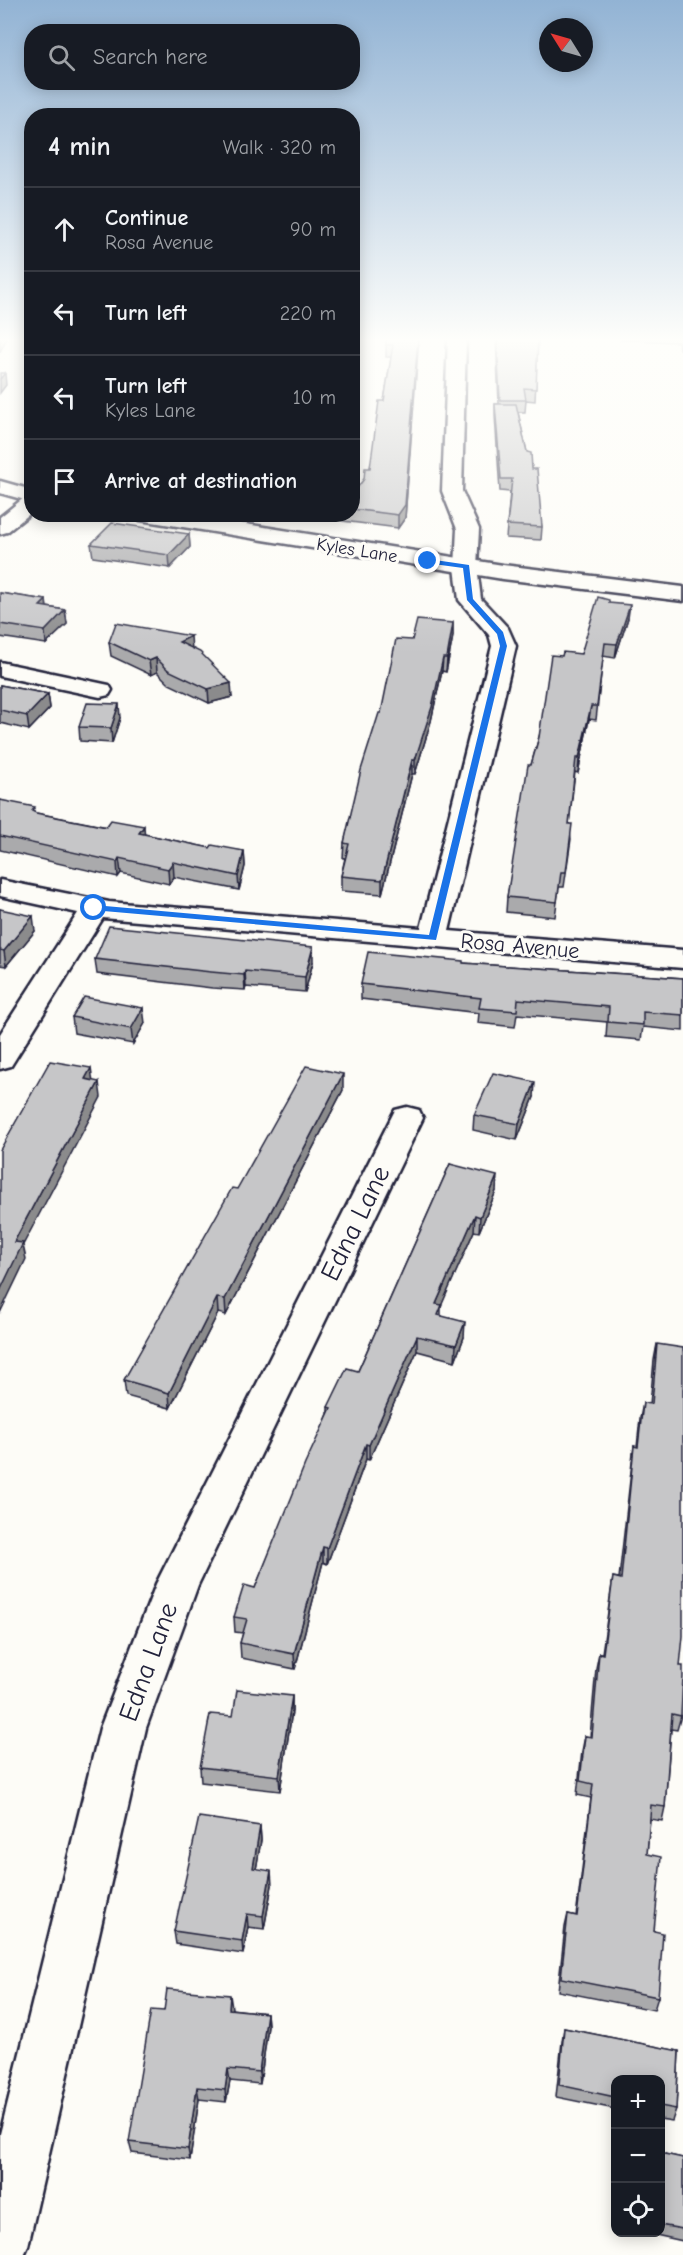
<!DOCTYPE html>
<html lang="en">
<head>
<meta charset="utf-8">
<style>
	body { margin:0; font-family:"Comic Neue",sans-serif; background:#242831; color:#f1f3f6 }
	.controls { position:absolute; right:18px; bottom:18px; display:grid; overflow:hidden; border-radius:12px; box-shadow:0 3px 15px #0003 }
	.controls button { width:54px; height:54px; display:grid; place-items:center; padding:0; border:0; border-bottom:2px solid #363941; background:#171b24; color:#f1f3f6; font:30px sans-serif }
	.compass { position:absolute; left:539px; top:18px; width:54px; height:54px; border-radius:50%; background:#171b24; box-shadow:0 3px 15px #0003; rotate:307deg }
	.stop { position:absolute; width:18px; height:18px; margin:-14px; border:4px solid #1a73e8; border-radius:50%; background:#fff }
	.stop.end { background:#1a73e8; border-color:#fff; box-shadow:0 2px 6px #0008 }
	.list { margin:0; padding:0; list-style:none }
	h2 { display:flex; justify-content:space-between; align-items:center; height:78px; margin:0; padding:0 24px; font-size:26px }
	h2 small { font-size:20px; font-weight:400; color:#9ea1a6 }
	.list li { display:grid; grid-template-columns:39px 1fr auto; gap:18px; align-items:center; box-sizing:border-box; height:84px; padding:0 24px; border-top:2px solid #363941 }
	.list b { display:block; font-size:22px; white-space:nowrap }
	.list p { margin:0; font-size:20px; white-space:nowrap; color:#9ea1a6 }
	.list em { font-size:20px; font-style:normal; color:#9ea1a6 }
	.icon { flex:none; width:33px; height:33px; fill:none; stroke:currentColor; stroke-width:2; stroke-linecap:round; stroke-linejoin:round }
	.map { position:relative; flex:none; width:683px; height:2255px; overflow:hidden }
	.search { position:absolute; background:#171b24; box-shadow:0 3px 15px #0003; left:24px; top:24px; width:336px; height:66px; display:flex; align-items:center; gap:15px; box-sizing:border-box; padding:0 21px; border-radius:24px; color:#9ea1a6; font-size:22px }
	.panel { position:absolute; background:#171b24; box-shadow:0 3px 15px #0003; left:24px; top:108px; width:336px; height:414px; border-radius:24px }
	.map>svg:first-child { display:block }
	.lines { fill:none; stroke-linecap:round; stroke-linejoin:round }
	.minor-casing { stroke:#22223b; stroke-width:5 }
	.major-casing { stroke:#22223b; stroke-width:5 }
	.minor { fill:#fdfcf7; fill-rule:evenodd }
	.major { fill:#fdfcf7; fill-rule:evenodd }
	.wall { fill:#aaaaac; stroke:#22223b; stroke-width:1.5 }
	.shaded-wall { fill:#8b8b8c; stroke:#22223b; stroke-width:1.5 }
	.building { fill:#c6c6c8; stroke:#22223b; stroke-width:1.5 }
	.route { fill:#1a73e8 }
	.labels { text-anchor:middle; stroke-width:6; stroke-linejoin:round; paint-order:stroke }
	.far-street-label { font-size:18px; fill:#22223b; stroke:#fdfcf7 }
	.street-label { font-size:22px; fill:#22223b; stroke:#fdfcf7 }
	.near-street-label { font-size:27px; fill:#22223b; stroke:#fdfcf7 }
</style>
</head>
<body>
<div class="map">
<svg width="683" height="2255" viewBox="0 0 683 2255">
	<rect width="100%" height="100%" fill="#fdfcf7"/>
	<filter id="ink" filterUnits="userSpaceOnUse"><feTurbulence type="fractalNoise" baseFrequency=".0167" numOctaves="2"/><feDisplacementMap in="SourceGraphic" scale="12" xChannelSelector="R" yChannelSelector="G"/><feConvolveMatrix kernelMatrix="1 2 1 2 8 2 1 2 1" color-interpolation-filters="sRGB"/></filter>
	<g filter="url(#ink)">
		<g class="lines">
			<!-- minor casing -->
			<g class="minor-casing">
				<g id="minor">
					<path d="M448,338H466L462,491L479,529L477,567L481,599L508,628L516,646L449,931L683,950V968L103,918L11,1066L0,1069V1034L78,913L0,896V880L109,902L421,928L492,646L489,635L459,600L455,567L457,529L442,491Z"/>
					<path d="M32,495V512L7,532L0,534V517L25,497Z"/>
					<path d="M0,662L109,685L112,690L109,695L100,697L0,676Z"/>
					<path d="M407,1107L419,1110L423,1118L198,1585L146,1728L28,2246L24,2255H0V2134L100,1728L156,1584L391,1118L395,1110Z"/>
				</g>
			</g>
			<!-- major casing -->
			<g class="major-casing">
				<g id="major">
					<path d="M0,481L32,490V502L0,493Z"/>
					<path d="M130,514H182L503,565L683,587V601L503,579L140,520Z"/>
				</g>
			</g>
			<!-- minor -->
			<use href="#minor" class="minor"/>
			<!-- major -->
			<use href="#major" class="major"/>
		</g>
		<!-- wall -->
		<g class="wall">
			<path d="M386,338H419L405,518L398,528L343,521V514H352V495L364,479L370,468L384,401L391,357H386Z"/>
			<path d="M496,338H538L535,401L526,400L525,412H518L527,452L532,469L542,527L541,540L506,538L510,492L500,491L495,416V404H499Z"/>
			<path d="M621,338H683V349H679L678,342L621,340Z"/>
			<path d="M32,452V474L29,473L27,461Z"/>
			<path d="M189,534L190,547L170,568L93,557L91,544Z"/>
			<path d="M0,593L46,600L47,607L65,610L67,624L46,644L0,637Z"/>
			<path d="M609,603L628,618L615,658L603,656L596,720L589,719L578,773L575,772L569,824L571,839L564,887H559L555,917L506,912L507,897L531,765L562,656L581,654Z"/>
			<path d="M453,623V636L446,672L442,671L431,721L415,774H412L382,894L341,891V876L345,858H343L344,843L381,713Z"/>
			<path d="M109,642L192,648L232,697L209,703L169,684L157,672L151,675L111,656Z"/>
			<path d="M0,685L48,694L50,708L29,730L0,723Z"/>
			<path d="M120,718L112,743L80,741L79,727Z"/>
			<path d="M0,800L36,813L144,834L210,848L244,851L245,866L239,890L174,877L169,884L121,873L118,877L0,850Z"/>
			<path d="M0,909L35,931L6,966L0,965Z"/>
			<path d="M95,959L313,962L305,992L246,987L245,990L212,988L97,974Z"/>
			<path d="M463,963L683,978V1031L643,1027L641,1040L606,1037L607,1022L517,1014L515,1027L478,1023L479,1013L361,999V984Z"/>
			<path d="M72,1017L145,1023L133,1044L74,1033Z"/>
			<path d="M343,1090L226,1315L218,1313L170,1408L126,1396L124,1380L237,1189Z"/>
			<path d="M534,1097L517,1140L473,1130L474,1115Z"/>
			<path d="M450,1164L496,1191L479,1232L474,1231L441,1305V1315L464,1337L455,1361L417,1351L369,1460L366,1459L327,1564L323,1562L295,1669L241,1658L240,1643L243,1633L235,1632L234,1617L255,1588L328,1414V1407L358,1371Z"/>
			<path d="M657,1344L680,1666L681,1716L677,1730L671,1729L665,1807L662,1821L650,1819L647,1854L654,1931L658,1997L654,2010L558,1991L565,1927L568,1914L576,1916L591,1798L577,1795L582,1751L585,1736L590,1737L596,1668L599,1653H602L613,1577L619,1578L632,1462L634,1446L637,1447L640,1418L643,1403L650,1404L654,1360Z"/>
			<path d="M292,1696V1711L280,1791L201,1782L200,1767L233,1716Z"/>
			<path d="M260,1826L261,1840L256,1869L272,1885L264,1929L248,1927L243,1954L176,1944L174,1931Z"/>
			<path d="M231,2009L267,2013L268,2026L260,2084L230,2081L226,2102L199,2099L190,2160L132,2153L129,2142L164,2011Z"/>
			<path d="M564,2028L679,2051L676,2109L672,2121L660,2119V2079H615V2109L556,2097L562,2041Z"/>
			<path d="M660,2153L683,2158V2241L642,2232H660Z"/>
		</g>
		<!-- shaded-wall -->
		<g class="shaded-wall">
			<path d="M0,338H7L0,352Z"/>
			<path d="M418,338L405,518L398,528V515Z"/>
			<path d="M5,373L6,385L0,393V379Z"/>
			<path d="M189,534L190,547L170,568L169,555Z"/>
			<path d="M46,600L47,614L40,606Z"/>
			<path d="M630,605L628,618L615,658L617,644Z"/>
			<path d="M65,610L67,624L46,644L45,631Z"/>
			<path d="M453,623V636L446,672L447,658Z"/>
			<path d="M191,636L192,650L179,642Z"/>
			<path d="M156,658L157,672L151,675L149,661Z"/>
			<path d="M443,658L442,671L431,721L415,774V760Z"/>
			<path d="M231,683L232,697L209,703L208,689Z"/>
			<path d="M48,694L50,708L29,730L27,716Z"/>
			<path d="M119,704L120,718L112,743L111,728Z"/>
			<path d="M591,706L589,719L578,773L579,758Z"/>
			<path d="M412,760V774L382,894V880Z"/>
			<path d="M144,826L145,841L139,833Z"/>
			<path d="M244,851L245,866L239,890L238,876Z"/>
			<path d="M119,858L121,873L118,877L117,862Z"/>
			<path d="M173,862L174,877L169,884L168,869Z"/>
			<path d="M33,916L35,931L6,966L4,951Z"/>
			<path d="M313,947V962L305,992V977Z"/>
			<path d="M245,971L246,987L245,990L244,975Z"/>
			<path d="M143,1008L145,1023L133,1044L131,1029Z"/>
			<path d="M91,1068L93,1083L85,1079Z"/>
			<path d="M343,1074V1090L226,1315L225,1299Z"/>
			<path d="M99,1082L101,1097L23,1245L26,1259L0,1313V1291L14,1242Z"/>
			<path d="M535,1082L534,1097L517,1140L519,1124Z"/>
			<path d="M497,1176L496,1191L479,1232L480,1217Z"/>
			<path d="M475,1215L474,1231L435,1320L436,1304Z"/>
			<path d="M217,1298L218,1313L170,1408L169,1393Z"/>
			<path d="M465,1322L464,1337L455,1361L456,1345Z"/>
			<path d="M417,1336V1351L369,1460V1445Z"/>
			<path d="M366,1444V1459L327,1564V1548Z"/>
			<path d="M323,1547V1562L295,1669L294,1654Z"/>
			<path d="M292,1696V1711L280,1791L279,1776Z"/>
			<path d="M260,1826L261,1840L254,1882L253,1868Z"/>
			<path d="M271,1871L272,1885L264,1929L263,1916Z"/>
			<path d="M247,1914L248,1927L243,1954L242,1941Z"/>
			<path d="M230,1995L232,2008L230,2022L229,2009Z"/>
			<path d="M267,2013L268,2026L260,2084L259,2072Z"/>
			<path d="M228,2069L230,2081L226,2102L225,2090Z"/>
			<path d="M197,2087L199,2099L190,2160L188,2149Z"/>
		</g>
		<!-- building -->
		<g class="building">
			<path d="M386,338H418L405,505L398,515L352,509V495L364,479L365,468H370L379,401H384L393,345H386Z"/>
			<path d="M497,338H538L536,389L524,388L526,400H500Z"/>
			<path d="M0,373H5L0,379Z"/>
			<path d="M495,404H516L527,452L531,453L532,469H537L542,527L507,525L512,479H501Z"/>
			<path d="M32,452V461H27Z"/>
			<path d="M112,523L189,534L169,555L91,544Z"/>
			<path d="M0,593L46,600L40,606L65,610L45,631L0,624Z"/>
			<path d="M598,597L609,600V603L630,605L617,644L605,643L597,706H591L579,758H576L569,824H572L566,872H561L557,902L507,897L528,765H531L539,737L551,655L562,656L563,652L581,654Z"/>
			<path d="M417,620L453,623L447,658H443L432,707L415,760H412L382,880L341,876L349,844L344,843L361,770L379,713H381L396,639L412,640Z"/>
			<path d="M116,623L191,636L179,642L200,652L231,683L208,689L168,670L156,658L149,661L109,642Z"/>
			<path d="M0,685L48,694L27,716L0,710Z"/>
			<path d="M87,703L119,704L111,728L79,727Z"/>
			<path d="M0,800L35,807L32,811L36,813L106,827L111,820L144,826L139,833L210,848L212,845L244,851L238,876L173,862L168,869L119,858L117,862L0,836Z"/>
			<path d="M0,909L33,916L4,951L0,950Z"/>
			<path d="M109,926L313,947L305,977L245,971L244,975L211,972L95,959Z"/>
			<path d="M368,952L463,961V963L683,978V1015L643,1012V1025L608,1022L609,1007L518,999L517,1011L479,1008L481,998L361,984Z"/>
			<path d="M84,997L143,1008L131,1029L72,1017Z"/>
			<path d="M50,1061L91,1068L85,1079L99,1082L14,1242L23,1243L0,1291V1150Z"/>
			<path d="M306,1066L343,1074L225,1299L217,1298L169,1393L124,1380L232,1188L237,1189Z"/>
			<path d="M493,1073L535,1082L519,1124L474,1115Z"/>
			<path d="M450,1164L497,1176L480,1217L475,1215L436,1304L442,1305L438,1315L465,1322L456,1345L417,1336L369,1445L366,1444L327,1548L323,1547L294,1654L240,1643L247,1619L234,1617L244,1585L255,1588L305,1464L331,1408L328,1407L347,1368L358,1371Z"/>
			<path d="M657,1344L683,1348V1636L680,1666H683V1677L681,1716L672,1714L665,1807L651,1805L647,1854L661,1857L654,1931L663,1933L658,1997L561,1978L568,1914L577,1916L593,1784L580,1781L585,1736L592,1737L599,1653L603,1654L613,1577L621,1579L634,1446L638,1447L643,1403L652,1404Z"/>
			<path d="M237,1690L292,1696L279,1776L200,1767L210,1714L233,1716Z"/>
			<path d="M199,1817L260,1826L253,1868L271,1871L263,1916L247,1914L242,1941L174,1931Z"/>
			<path d="M167,1989L230,1995L229,2009L267,2013L259,2072L228,2069L225,2090L197,2087L188,2149L129,2142L151,2010L164,2011Z"/>
			<path d="M564,2028L679,2051L676,2109L660,2106V2079H615V2097L559,2085Z"/>
			<path d="M660,2153L683,2158V2229L660,2225Z"/>
		</g>
	</g>
	<!-- sky -->
	<linearGradient id="sky" x2="0" y2="1"><stop stop-color="#92b3d4"/><stop offset="0.52" stop-color="#fefefb"/><stop offset="1" stop-color="#fefefb" stop-opacity="0"/></linearGradient>
	<rect width="683" height="654" fill="url(#sky)"/>
	<!-- route -->
	<path class="route" d="M428,559L469,565L473,599L503,632L507,646L436,940L92,910L94,905L429,935L500,646L497,634L467,600L463,568L426,563Z"/>
	<g class="labels">
		<!-- far-street labels -->
		<g class="far-street-label">
			<text transform="translate(357 550) rotate(9)" y="6">Kyles Lane</text>
		</g>
		<!-- street labels -->
		<g class="street-label">
			<text transform="translate(520 945) rotate(5)" y="8">Rosa Avenue</text>
		</g>
		<!-- near-street labels -->
		<g class="near-street-label">
			<text transform="translate(355 1223) rotate(-64)" y="9">Edna Lane</text>
			<text transform="translate(148 1662) rotate(-70)" y="9">Edna Lane</text>
		</g>
	</g>
</svg>
<div class="controls">
<button>+</button>
<button>−</button>
<button><svg class="icon" aria-label="locate" viewBox="0 0 24 24"><circle cx="12" cy="12" r="6"/><path d="M12 2v4M12 18v4M2 12h4M18 12h4"/></svg></button>
</div>
<svg class="compass" viewBox="-18 -18 36 36"><path d="M0-13l5 13h-10z" fill="#e53935"/><path d="M0 13l5-13h-10z" fill="#9ea1a6"/></svg>
<div class="stop" style="left:94px;top:908px"></div>
<div class="stop end" style="left:428px;top:561px"></div>
<div class="search"><svg class="icon" aria-label="search" viewBox="0 0 24 24"><circle cx="10" cy="10" r="6"/><path d="M15 15l6 6"/></svg>Search here</div>
<section class="panel">
<h2>4 min<small>Walk · 320 m</small></h2>
<ul class="list">
<li><svg class="icon" aria-label="ahead" viewBox="0 0 24 24"><path d="M12 20V5M6 11l6-6 6 6"/></svg><div><b>Continue</b><p>Rosa Avenue</p></div><em>90 m</em></li>
<li><svg class="icon" aria-label="left" viewBox="0 0 24 24"><path d="M17 20v-9H6M10 6l-5 5 5 5"/></svg><div><b>Turn left</b></div><em>220 m</em></li>
<li><svg class="icon" aria-label="left" viewBox="0 0 24 24"><path d="M17 20v-9H6M10 6l-5 5 5 5"/></svg><div><b>Turn left</b><p>Kyles Lane</p></div><em>10 m</em></li>
<li><svg class="icon" aria-label="arrive" viewBox="0 0 24 24"><path d="M6 21V4h12l-3 4 3 4H6"/></svg><div><b>Arrive at destination</b></div></li>
</ul>
</section>
</div>
</body>
</html>
